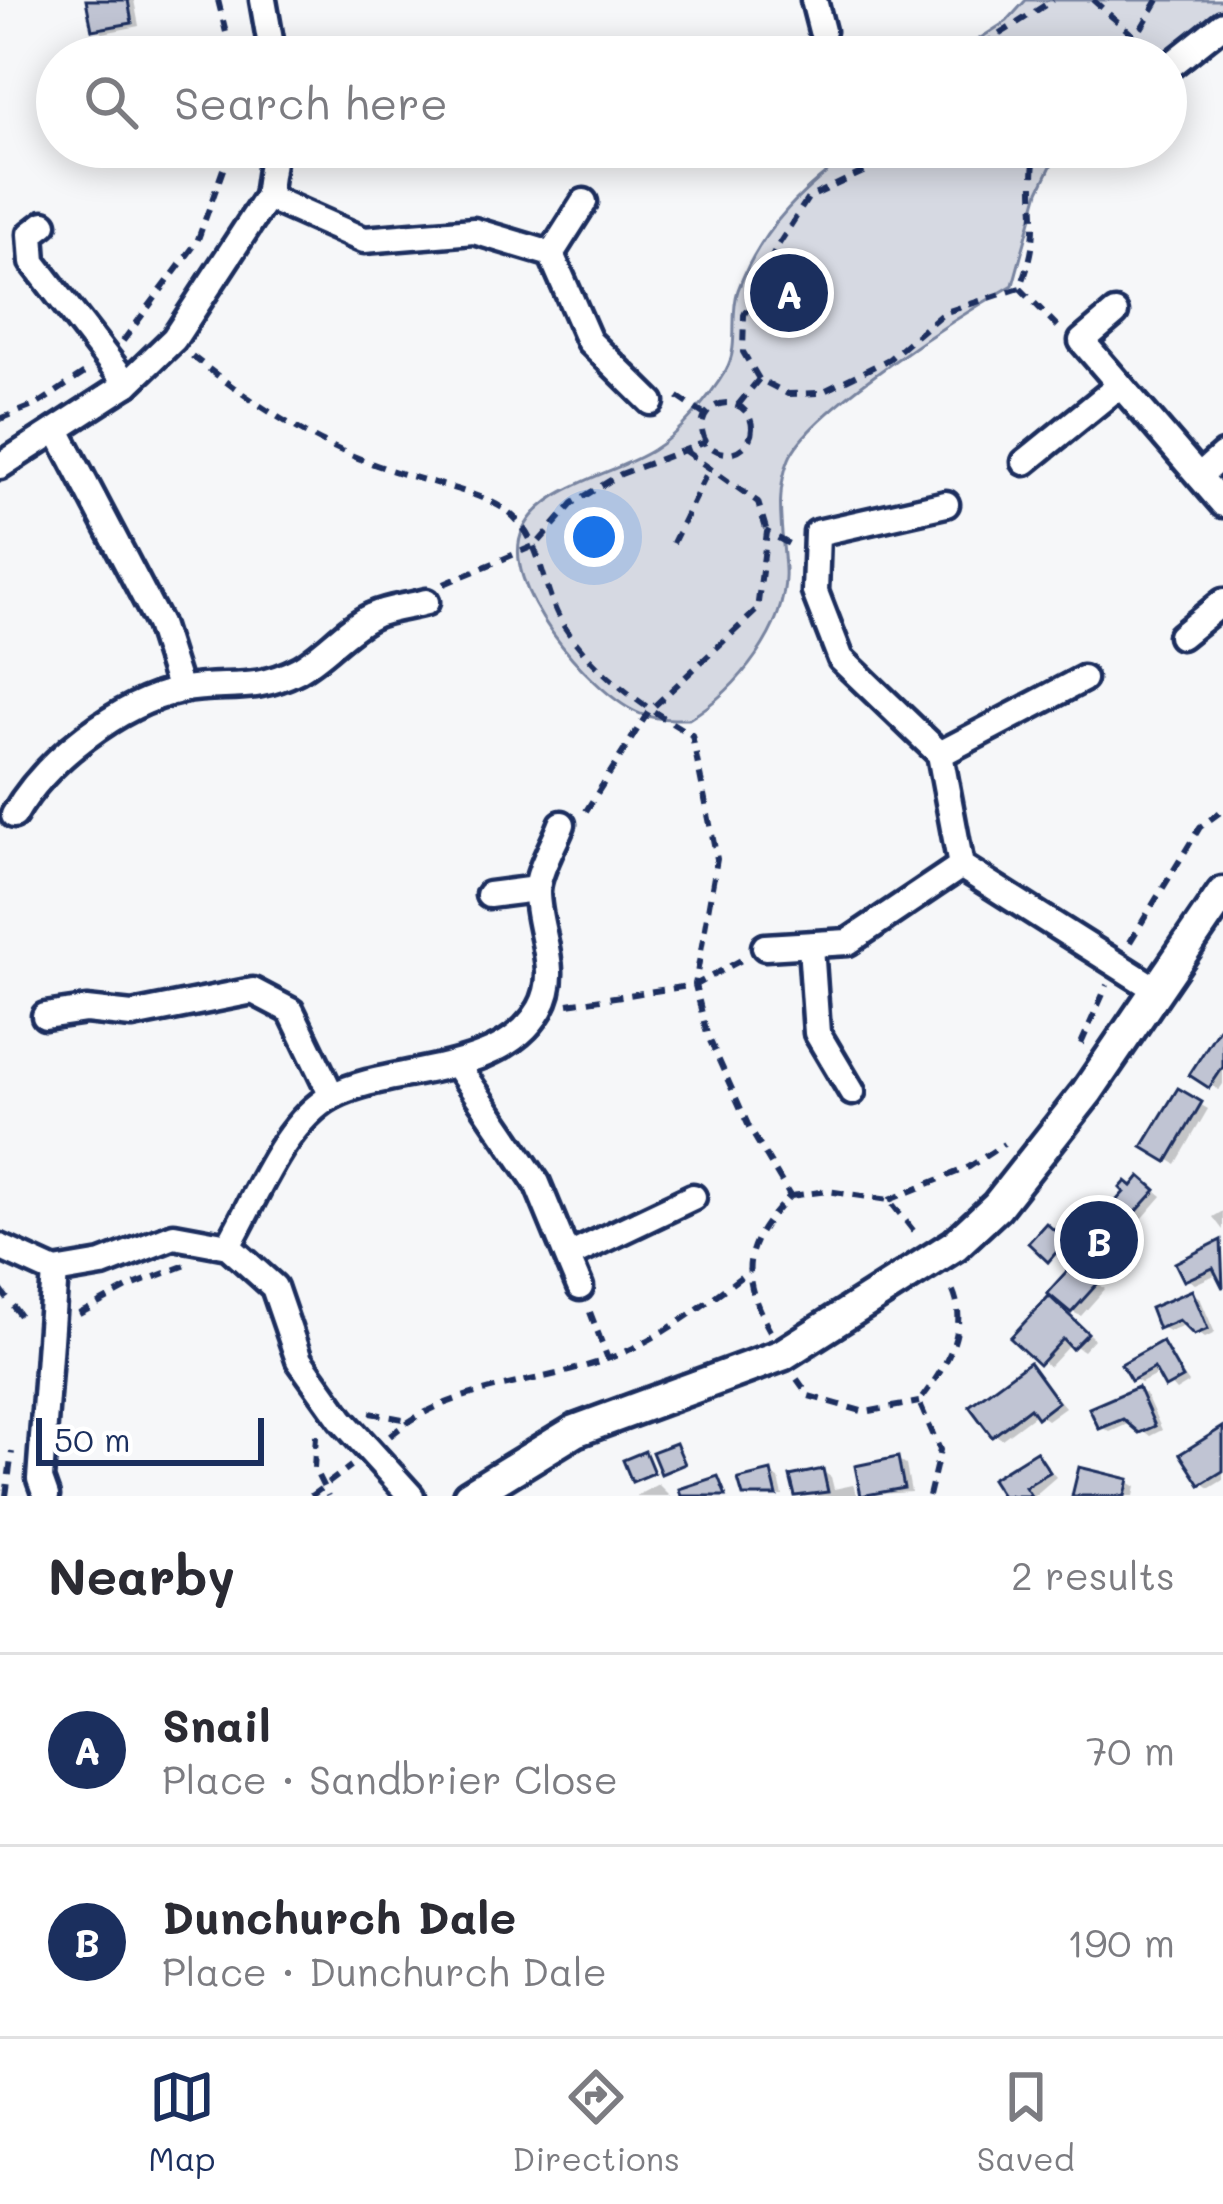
<!DOCTYPE html>
<html lang="en">
<head>
<meta charset="utf-8">
<style>
	body { margin:0; font-family:Mali,sans-serif; background:#f2f2f3; color:#2b2b33 }
	.scale { position:absolute; left:36px; bottom:30px; width:228px; box-sizing:border-box; padding-left:12px; border:6px solid #1b2f5e; border-top:0; font-size:33px; line-height:42px; white-space:nowrap; color:#1b2f5e; -webkit-text-stroke:9px #fff; paint-order:stroke }
	.you { position:absolute; left:594px; top:537px; width:42px; height:42px; margin:-30px; border:9px solid #fff; border-radius:50%; background:#1a73e8; box-shadow:0 0 0 18px #1a73e833 }
	.badge { display:grid; place-items:center; width:78px; height:78px; border-radius:50%; background:#1b2f5e; color:#fff; font-size:39px; font-weight:700 }
	.pin { position:absolute; translate:-50% -50%; border:6px solid #fff; box-shadow:0 3px 12px #0006 }
	.list { margin:0; padding:0; list-style:none }
	h2 { display:flex; justify-content:space-between; align-items:center; height:156px; margin:0; padding:0 48px; font-size:51px }
	h2 small { font-size:39px; font-weight:400; color:#7c7c81 }
	.list li { display:grid; grid-template-columns:78px 1fr auto; gap:36px; align-items:center; box-sizing:border-box; height:192px; padding:0 48px; border-top:3px solid #e1e1e2 }
	.list b { display:block; font-size:45px; white-space:nowrap }
	.list p { margin:0; font-size:39px; white-space:nowrap; color:#7c7c81 }
	.list em { font-size:39px; font-style:normal; color:#7c7c81 }
	.icon { flex:none; width:66px; height:66px; fill:none; stroke:currentColor; stroke-width:2; stroke-linecap:round; stroke-linejoin:round }
	.map { position:relative; flex:none; width:1223px; height:1496px; overflow:hidden }
	.search { position:absolute; background:#fff; box-shadow:0 6px 30px #0003; left:36px; right:36px; top:36px; height:132px; display:flex; align-items:center; gap:30px; box-sizing:border-box; padding:0 42px; border-radius:66px; color:#7c7c81; font-size:45px }
	.sheet { height:540px; background:#fff }
	nav { display:flex; justify-content:space-around; align-items:center; box-sizing:border-box; height:168px; border-top:3px solid #e1e1e2; background:#fff; font-size:33px; color:#7c7c81 }
	nav a { display:grid; justify-items:center; gap:6px }
	nav .on { color:#1b2f5e }
	.map>svg:first-child { display:block }
	.green { fill:#d6d9e2; stroke:#7884a0; stroke-width:3 }
	.shadow { fill:#0003 }
	.building { fill:#c0c4d3; stroke:#1b2f5e; stroke-width:3 }
	.lines { fill:none; stroke-linecap:round; stroke-linejoin:round }
	.minor-casing { stroke:#1b2f5e; stroke-width:33 }
	.tertiary-casing { stroke:#1b2f5e; stroke-width:39 }
	.path { stroke:#1b2f5e; stroke-width:6; stroke-dasharray:12 9; stroke-linecap:butt }
	.minor { stroke:#fff; stroke-width:24 }
	.tertiary { stroke:#fff; stroke-width:30 }
</style>
</head>
<body>
<div class="map">
<svg width="1223" height="1496" viewBox="0 0 1223 1496">
	<rect width="100%" height="100%" fill="#f6f7f9"/>
	<filter id="ink" filterUnits="userSpaceOnUse"><feTurbulence type="fractalNoise" baseFrequency=".00833" numOctaves="2"/><feDisplacementMap in="SourceGraphic" scale="24" xChannelSelector="R" yChannelSelector="G"/><feConvolveMatrix kernelMatrix="1 2 1 2 8 2 1 2 1" color-interpolation-filters="sRGB"/></filter>
	<g filter="url(#ink)">
		<!-- green -->
		<g class="green">
			<path d="M1026,0H1223V12L1162,57H951L1007,21Z"/>
			<path d="M860,147H1060L1039,191L1013,285C964,313 808,411 789,459C774,495 783,532 785,569C788,628 737,690 689,719C672,719 652,720 636,712C589,690 497,583 523,530C544,485 614,475 653,450C679,434 710,397 726,370C740,345 729,316 738,290C762,225 806,186 860,147Z"/>
		</g>
		<!-- shadow -->
		<g class="shadow">
			<path d="M89,0H134L139,26L103,33L94,28Z"/>
			<path d="M1223,1028V1084L1219,1090L1193,1074Z"/>
			<path d="M1179,1092L1208,1109L1176,1164L1146,1146Z"/>
			<path d="M1149,1185L1162,1196L1129,1234L1111,1226L1127,1242L1106,1265L1098,1260L1106,1224L1128,1191Z"/>
			<path d="M1223,1211V1230L1213,1217Z"/>
			<path d="M1221,1243L1223,1281L1219,1273L1195,1284L1187,1279Z"/>
			<path d="M1076,1265L1105,1289L1081,1316L1060,1306L1094,1339L1083,1351L1071,1343L1049,1367L1014,1338Z"/>
			<path d="M1192,1293L1200,1298L1215,1333L1205,1338L1187,1324L1169,1331L1161,1327Z"/>
			<path d="M1162,1345L1189,1383L1176,1391L1160,1373L1141,1383L1133,1378Z"/>
			<path d="M1029,1365L1065,1407L1047,1420L1037,1413L1002,1439L994,1434Z"/>
			<path d="M1138,1390L1146,1395L1162,1430L1150,1436L1132,1422L1110,1432L1101,1427Z"/>
			<path d="M1223,1430V1480L1210,1488L1202,1483Z"/>
			<path d="M1036,1454L1056,1477L1034,1496H1005Z"/>
			<path d="M898,1460L906,1465L911,1492L864,1495Z"/>
			<path d="M823,1472L831,1477L834,1489L853,1485L858,1496H798L794,1478Z"/>
			<path d="M770,1474L779,1479L783,1496H746Z"/>
			<path d="M1128,1482L1136,1487L1134,1496H1075Z"/>
			<path d="M658,1484L670,1496H636Z"/>
		</g>
		<!-- building -->
		<g class="building">
			<path d="M86,0H128L132,23L92,30Z"/>
			<path d="M1223,1022V1067L1209,1088L1189,1075Z"/>
			<path d="M1178,1088L1202,1102L1167,1162L1142,1147Z"/>
			<path d="M1140,1176L1156,1190L1119,1231L1106,1219L1119,1205L1115,1202L1124,1192L1120,1188L1126,1181L1132,1186Z"/>
			<path d="M1102,1218L1121,1236L1096,1263L1076,1244Z"/>
			<path d="M1046,1223L1066,1241L1048,1262L1028,1243Z"/>
			<path d="M1221,1240L1223,1288L1213,1268L1184,1281L1175,1263Z"/>
			<path d="M1075,1262L1099,1282L1071,1313L1047,1293Z"/>
			<path d="M1192,1290L1208,1329L1194,1335L1179,1320L1158,1329L1150,1308Z"/>
			<path d="M1049,1296L1088,1333L1072,1349L1063,1339L1039,1365L1010,1338Z"/>
			<path d="M1162,1341L1183,1378L1165,1388L1154,1368L1131,1381L1121,1364Z"/>
			<path d="M1029,1362L1058,1402L1037,1418L1030,1408L992,1437L969,1406Z"/>
			<path d="M1138,1387L1155,1426L1139,1433L1123,1419L1099,1429L1089,1408Z"/>
			<path d="M1223,1427V1471L1200,1485L1180,1454Z"/>
			<path d="M676,1443L685,1464L661,1474L652,1452Z"/>
			<path d="M645,1451L654,1473L632,1482L623,1460Z"/>
			<path d="M1036,1451L1050,1472L1025,1487L1031,1496H1002L991,1479Z"/>
			<path d="M898,1457L904,1488L861,1496L855,1466Z"/>
			<path d="M1079,1467L1129,1479L1125,1496H1072Z"/>
			<path d="M823,1469L828,1492L795,1496L790,1476Z"/>
			<path d="M771,1471L777,1496H743L738,1479Z"/>
			<path d="M718,1476L726,1496H681L679,1489Z"/>
		</g>
		<g class="lines">
			<!-- minor casing -->
			<g class="minor-casing">
				<g id="minor">
					<path d="M263,0L273,57"/>
					<path d="M814,0L822,31"/>
					<path d="M1166,69L1223,24"/>
					<path d="M267,197L364,240L474,231L551,254L589,341L651,402"/>
					<path d="M44,224L31,234L33,262L127,384"/>
					<path d="M551,254L584,202"/>
					<path d="M1115,313L1082,341L1223,504"/>
					<path d="M58,432L159,624L180,690"/>
					<path d="M1025,462L1120,385"/>
					<path d="M0,466L127,384L174,339L267,197L274,147"/>
					<path d="M1200,475L1223,455"/>
					<path d="M946,504L817,533L815,592L841,659L940,754L961,866L1157,990"/>
					<path d="M1181,636L1223,602"/>
					<path d="M940,754L1083,679"/>
					<path d="M14,815C45,761 118,703 181,690C224,681 252,694 298,670C324,656 346,628 372,616C388,608 409,607 426,602"/>
					<path d="M489,895L536,889"/>
					<path d="M811,946L817,1033L852,1092"/>
					<path d="M765,947L848,942L961,866"/>
					<path d="M45,1016L86,1010L132,1015L253,991L291,1011L332,1096"/>
					<path d="M456,1064L537,1183L580,1287"/>
					<path d="M228,1246C255,1200 283,1123 332,1096C390,1065 500,1078 540,1009C562,971 537,931 537,892C537,872 555,843 562,824"/>
					<path d="M0,1247L55,1272L102,1264L174,1236L228,1246L274,1287L299,1360L341,1419L411,1496"/>
					<path d="M569,1256L693,1197"/>
					<path d="M46,1496L40,1479L55,1272"/>
				</g>
			</g>
			<!-- tertiary casing -->
			<g class="tertiary-casing">
				<path id="tertiary" d="M469,1496L575,1431L782,1355L955,1245L997,1206L1087,1092L1223,893"/>
			</g>
			<!-- path -->
			<g class="path">
				<path d="M218,0L232,57"/>
				<path d="M1093,0L1135,37"/>
				<path d="M964,57L1053,0"/>
				<path d="M1111,57L1136,37L1158,0"/>
				<path d="M1020,288L1059,328"/>
				<path d="M123,341L197,242L231,147"/>
				<path d="M192,356C252,403 310,442 382,467C416,480 475,490 504,509C545,537 540,592 566,629C597,675 645,708 692,735L717,859L695,985L707,1034L750,1129L790,1196C744,1244 737,1271 770,1331"/>
				<path d="M759,379L743,352L744,315L777,247L808,198L899,155L905,147"/>
				<path d="M678,397L705,415"/>
				<circle cx="727" cy="428" r="25"/>
				<path d="M738,405L759,379L788,394L820,393L889,359L943,313L1020,288C1046,226 1026,206 1036,147"/>
				<path d="M0,419L38,404L86,372"/>
				<path d="M685,451L758,502L767,532"/>
				<path d="M673,543L710,467"/>
				<path d="M444,584L536,545L573,503L621,474L706,442"/>
				<path d="M586,811L649,711L757,610L767,532L789,544"/>
				<path d="M1130,942L1200,827L1223,810"/>
				<path d="M568,1004L695,985L745,958"/>
				<path d="M1081,1044L1107,985"/>
				<path d="M791,1196L827,1191L889,1200L916,1234"/>
				<path d="M889,1200L969,1167L1004,1144"/>
				<path d="M0,1289L23,1320"/>
				<path d="M590,1312L608,1359"/>
				<path d="M79,1314L131,1286L186,1265"/>
				<path d="M797,1379L809,1396L865,1412L919,1402"/>
				<path d="M370,1413L409,1420"/>
				<path d="M316,1435L314,1468L328,1496"/>
				<path d="M390,1436C452,1383 534,1387 607,1359C660,1340 704,1304 749,1271"/>
				<path d="M6,1496L12,1452"/>
				<path d="M311,1496L351,1466"/>
				<path d="M929,1496L940,1450L919,1402C944,1369 973,1327 950,1285"/>
			</g>
			<!-- minor -->
			<use href="#minor" class="minor"/>
			<!-- tertiary -->
			<use href="#tertiary" class="tertiary"/>
		</g>
	</g>
</svg>
<div class="scale">50 m</div>
<div class="you"></div>
<div class="pin badge" style="left:789px;top:293px">A</div>
<div class="pin badge" style="left:1099px;top:1240px">B</div>
<div class="search"><svg class="icon" aria-label="search" viewBox="0 0 24 24"><circle cx="10" cy="10" r="6"/><path d="M15 15l6 6"/></svg>Search here</div>
</div>
<section class="sheet">
<h2>Nearby<small>2 results</small></h2>
<ul class="list">
<li><span class="badge">A</span><div><b>Snail</b><p>Place · Sandbrier Close</p></div><em>70 m</em></li>
<li><span class="badge">B</span><div><b>Dunchurch Dale</b><p>Place · Dunchurch Dale</p></div><em>190 m</em></li>
</ul>
</section>
<nav>
<a class="on"><svg class="icon" aria-label="map" viewBox="0 0 24 24"><path d="M3 6l6-2 6 2 6-2v14l-6 2-6-2-6 2zM9 4v14M15 6v14"/></svg>Map</a>
<a><svg class="icon" aria-label="directions" viewBox="0 0 24 24"><path d="M12 3l9 9-9 9-9-9zM9 14v-3h6M13 9l2 2-2 2"/></svg>Directions</a>
<a><svg class="icon" aria-label="saved" viewBox="0 0 24 24"><path d="M7 4h10v16l-5-4-5 4z"/></svg>Saved</a>
</nav>
</body>
</html>
